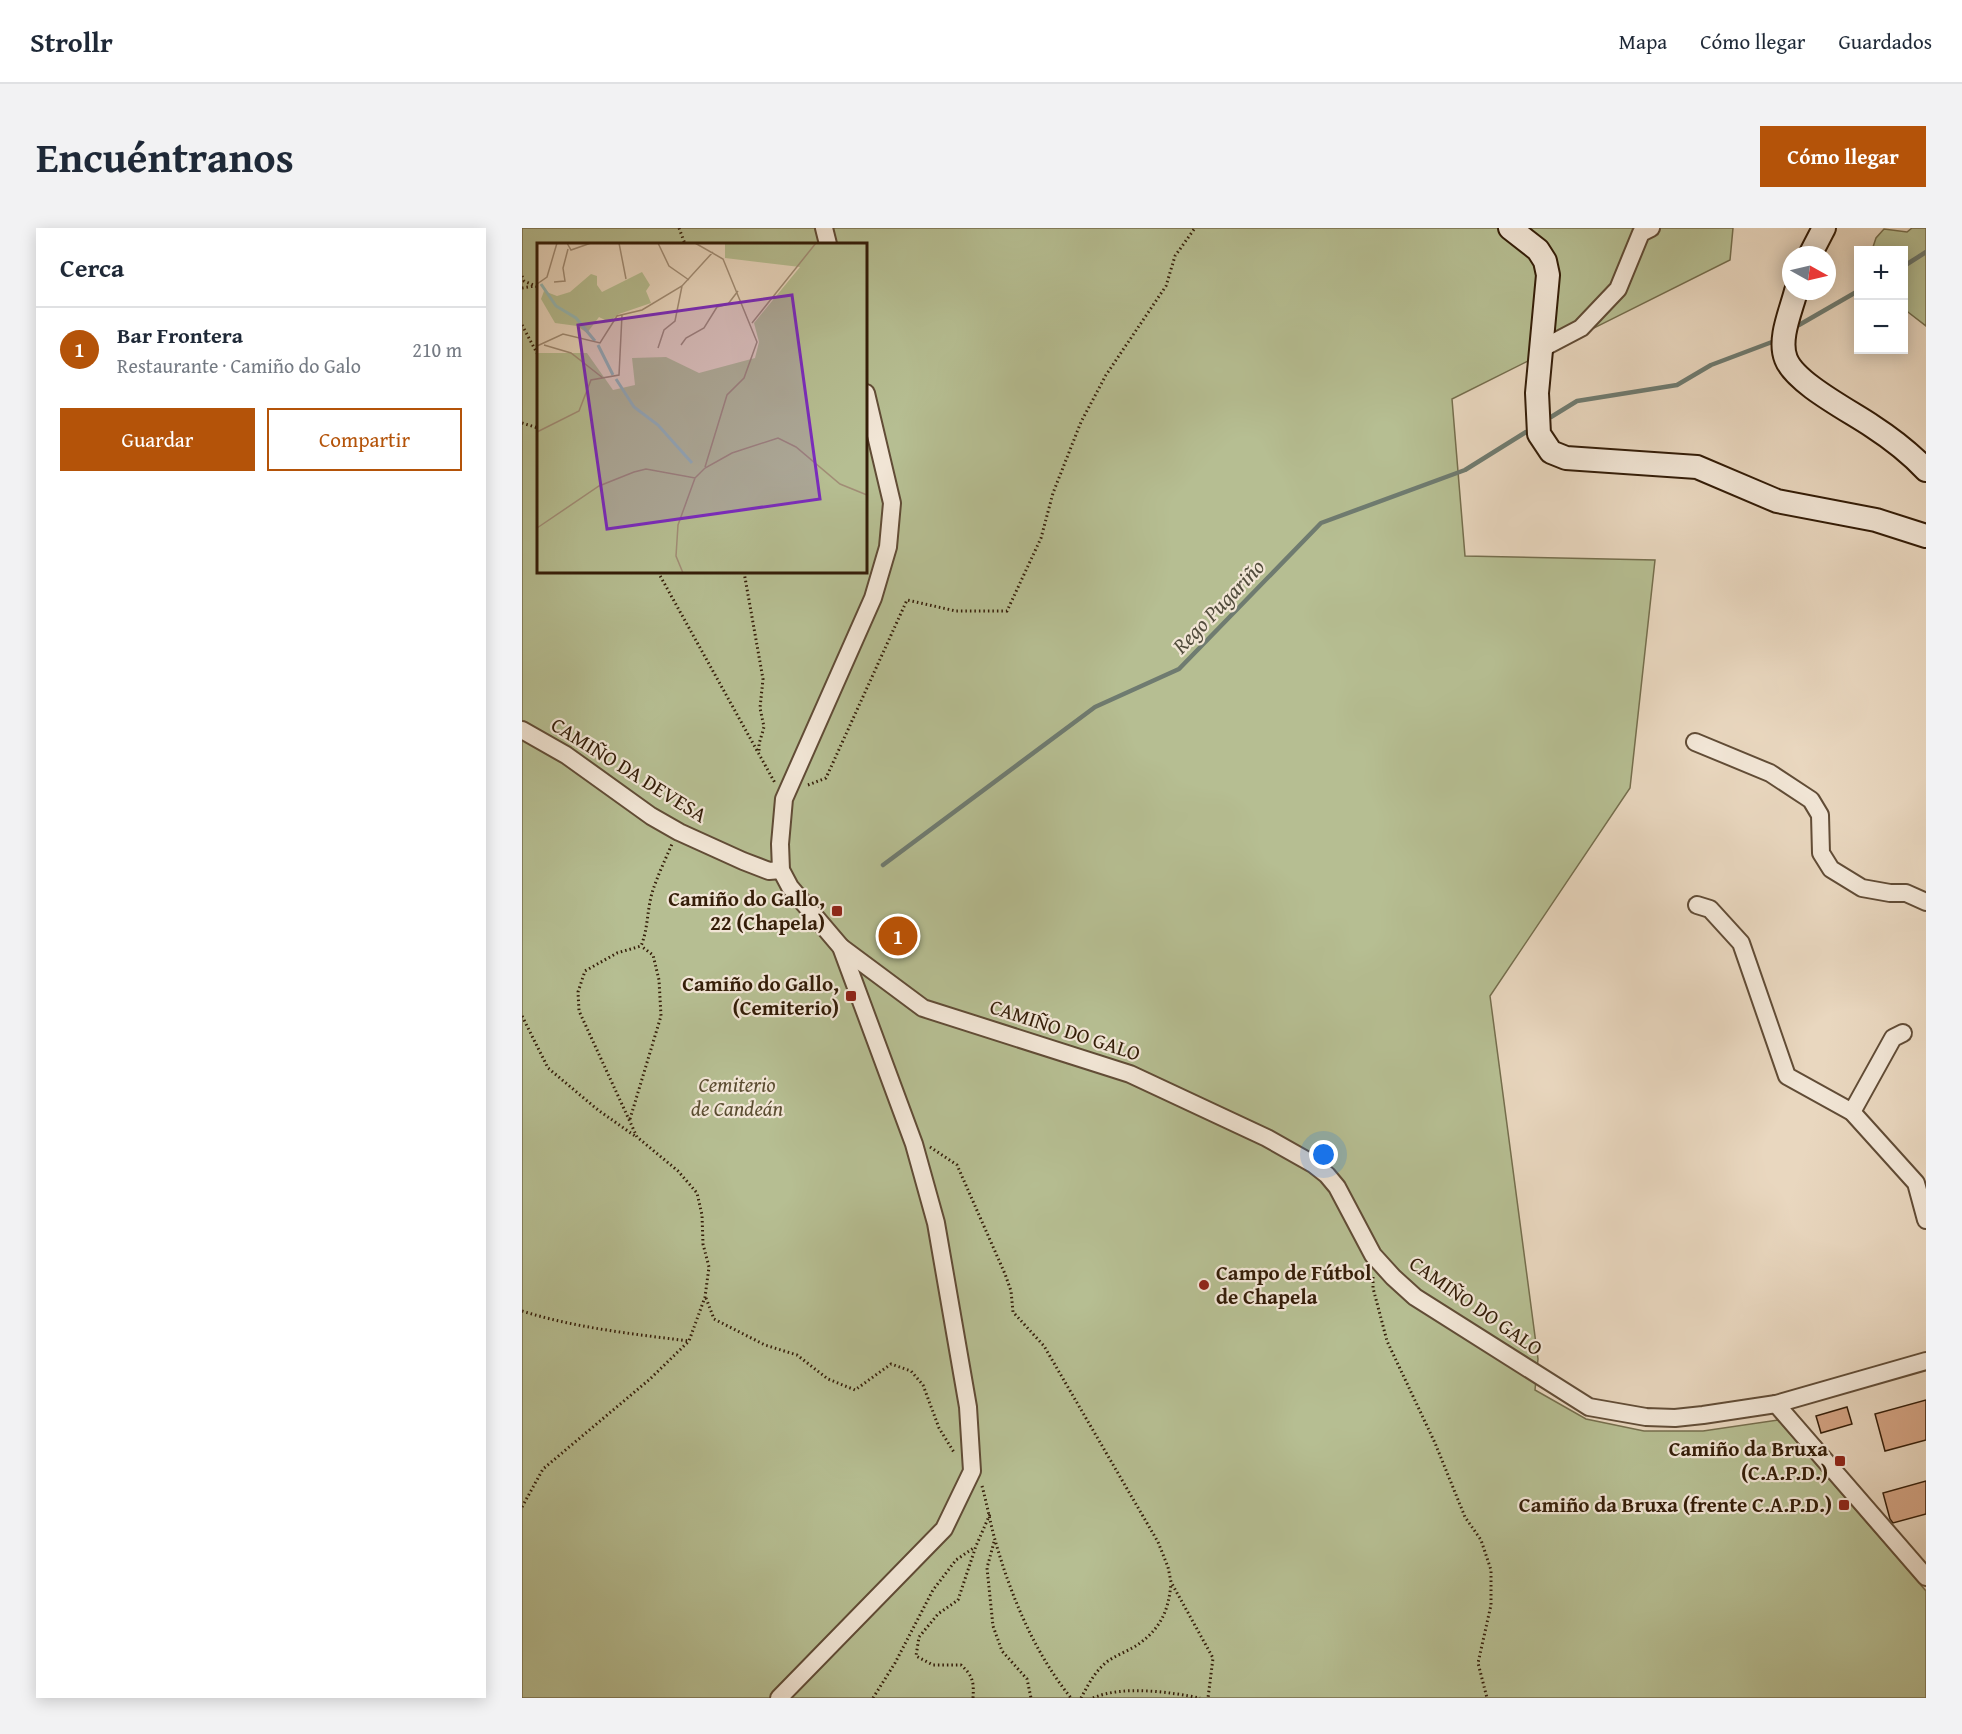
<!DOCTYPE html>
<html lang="es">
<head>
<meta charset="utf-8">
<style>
	body { margin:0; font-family:"Gentium Book Plus",serif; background:#f2f2f3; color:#1f2937 }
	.controls { position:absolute; right:18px; top:18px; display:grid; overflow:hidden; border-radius:0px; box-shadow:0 3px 15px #0003 }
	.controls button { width:54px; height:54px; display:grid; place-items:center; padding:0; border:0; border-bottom:2px solid #e0e1e3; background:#fff; color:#1f2937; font:30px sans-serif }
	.compass { position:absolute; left:1260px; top:18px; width:54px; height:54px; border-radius:50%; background:#fff; box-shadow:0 3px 15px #0003; rotate:98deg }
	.you { position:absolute; left:802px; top:927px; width:21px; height:21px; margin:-15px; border:4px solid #fff; border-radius:50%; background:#1a73e8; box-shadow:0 0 0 9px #1a73e833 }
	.badge { display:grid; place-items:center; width:39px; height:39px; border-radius:50%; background:#b45309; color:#fff; font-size:20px; font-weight:700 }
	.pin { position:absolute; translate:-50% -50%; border:3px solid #fff; box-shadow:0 2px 6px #0006 }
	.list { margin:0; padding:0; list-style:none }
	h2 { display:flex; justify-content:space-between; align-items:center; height:78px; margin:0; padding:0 24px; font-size:26px }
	h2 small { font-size:20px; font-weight:400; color:#747a83 }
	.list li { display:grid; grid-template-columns:39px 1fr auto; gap:18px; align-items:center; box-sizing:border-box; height:84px; padding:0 24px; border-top:2px solid #e0e1e3 }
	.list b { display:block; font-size:22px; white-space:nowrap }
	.list p { margin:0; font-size:20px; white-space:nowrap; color:#747a83 }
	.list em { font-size:20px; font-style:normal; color:#747a83 }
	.actions { display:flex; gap:12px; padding:18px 24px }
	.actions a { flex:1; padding:14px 0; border:2px solid #b45309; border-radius:0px; text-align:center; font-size:21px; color:#b45309 }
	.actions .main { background:#b45309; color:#fff }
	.map { position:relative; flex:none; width:1404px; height:1470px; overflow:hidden; border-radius:0px }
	header { display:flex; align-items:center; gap:36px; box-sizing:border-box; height:84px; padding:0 30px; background:#fff; border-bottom:2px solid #e0e1e3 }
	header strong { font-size:28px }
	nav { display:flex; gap:33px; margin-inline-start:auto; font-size:21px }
	.intro { display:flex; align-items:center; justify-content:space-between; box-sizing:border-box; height:144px; padding:0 36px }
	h1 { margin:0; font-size:42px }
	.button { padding:15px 27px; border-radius:0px; background:#b45309; color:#fff; font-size:21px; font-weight:700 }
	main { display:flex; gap:36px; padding:0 36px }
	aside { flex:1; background:#fff; border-radius:0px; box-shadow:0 3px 15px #0003 }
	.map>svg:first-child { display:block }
	.green { fill:#b6be92; stroke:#756e4d; stroke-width:1.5; fill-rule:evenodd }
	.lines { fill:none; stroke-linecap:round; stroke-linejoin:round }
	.stream { stroke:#6f7b70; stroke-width:4.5 }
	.building { fill:#d4a383; stroke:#341d08; stroke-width:1.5 }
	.street-casing { stroke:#614c36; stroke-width:20 }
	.secondary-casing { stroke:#341d08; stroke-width:26 }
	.path { stroke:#341d08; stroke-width:3; stroke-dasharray:1.5 3; stroke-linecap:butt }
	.street { stroke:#f1e5d5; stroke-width:16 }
	.secondary { stroke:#f1e5d5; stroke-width:22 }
	.poi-dot { fill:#8f2418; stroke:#f1e5d5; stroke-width:2 }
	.labels { text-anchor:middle; stroke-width:4.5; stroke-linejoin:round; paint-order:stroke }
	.street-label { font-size:21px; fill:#341d08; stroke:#f1e5d5 }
	.poi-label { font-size:21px; font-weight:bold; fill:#341d08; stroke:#f1e5d5; text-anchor:end }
	.park-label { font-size:21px; font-style:italic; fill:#5b4d31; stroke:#f1e5d5 }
	.water-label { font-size:22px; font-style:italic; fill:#524c3c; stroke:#f1e5d5 }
	.inset-river { fill:none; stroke:#97b9b5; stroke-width:3 }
	.inset-road { fill:none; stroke:#a18d76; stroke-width:1.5 }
	.view { fill:#7b2cbf; fill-opacity:0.15; stroke:#7b2cbf; stroke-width:3 }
	.inset-edge { fill:none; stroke:#341d08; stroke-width:3 }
</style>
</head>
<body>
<header>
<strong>Strollr</strong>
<nav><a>Mapa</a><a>Cómo llegar</a><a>Guardados</a></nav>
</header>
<div class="intro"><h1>Encuéntranos</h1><a class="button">Cómo llegar</a></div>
<main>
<aside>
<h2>Cerca<small></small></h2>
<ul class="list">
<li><span class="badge">1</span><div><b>Bar Frontera</b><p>Restaurante · Camiño do Galo</p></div><em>210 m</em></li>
</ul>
<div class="actions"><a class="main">Guardar</a><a>Compartir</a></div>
</aside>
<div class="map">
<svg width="1404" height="1470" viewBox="0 0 1404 1470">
	<rect width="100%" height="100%" fill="#e9d7bf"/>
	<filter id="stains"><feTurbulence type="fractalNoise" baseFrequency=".00333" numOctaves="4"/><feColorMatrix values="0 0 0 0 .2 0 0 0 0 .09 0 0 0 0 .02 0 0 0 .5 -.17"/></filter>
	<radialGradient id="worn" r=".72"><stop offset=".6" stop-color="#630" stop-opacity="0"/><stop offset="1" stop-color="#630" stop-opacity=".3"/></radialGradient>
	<!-- green -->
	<g class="green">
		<path d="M0,0H1211L1208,32L930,171L943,328L1133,332L1108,560L968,768L1016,1131L1013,1162L1064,1191L1122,1203H1181L1256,1192L1404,1363V1470H0ZM16,16H344V344H16Z"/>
		<path d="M1390,0H1404V98L1382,81V22H1350L1354,10L1362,1L1385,4Z"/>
	</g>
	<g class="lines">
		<!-- stream -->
		<g class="stream">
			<path d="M1382,38L1404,24"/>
			<path d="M1277,97L1336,63"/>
			<path d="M1029,189L1055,173L1155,157L1189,137L1250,114"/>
			<path d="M361,637L573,479L657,441L799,295L943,242L1004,204"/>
		</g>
	</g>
	<!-- building -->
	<g class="building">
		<path d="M1404,1172V1212L1363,1223L1353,1186Z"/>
		<path d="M1325,1179L1330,1196L1299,1205L1294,1188Z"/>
		<path d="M1404,1253V1286L1371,1295L1368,1291L1361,1265Z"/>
	</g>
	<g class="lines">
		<!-- street casing -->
		<g class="street-casing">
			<g id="street">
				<path d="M302,0L306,16"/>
				<path d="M1019,121L1059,100L1096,61L1119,5L1129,0"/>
				<path d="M0,502L44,527L129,588L157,604L221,633L247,643L259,642"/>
				<path d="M1173,514L1248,545L1289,572L1298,587L1299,625L1309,641L1340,660L1368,665H1384L1404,674"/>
				<path d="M1175,677L1188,681L1219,715L1265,848L1330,884L1394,955L1404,992"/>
				<path d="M319,719L401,780L608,846L745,910L791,936L805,947L815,959L851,1027L871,1049L893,1069L1067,1179L1124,1189L1153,1190L1181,1187L1254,1176L1404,1133"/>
				<path d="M1330,884L1371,810L1381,805"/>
				<path d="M1254,1176L1404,1349"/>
				<path d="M257,1470L422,1301L450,1243L446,1179L414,995L392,916L319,719L268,659L259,642L258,616L262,571L351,370L366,319L370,275L344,165"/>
			</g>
		</g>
		<!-- secondary casing -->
		<g class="secondary-casing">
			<g id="secondary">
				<path d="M988,0L1016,22L1023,33L1026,47L1015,165L1017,206L1029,224L1044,230L1175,239L1255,273L1354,292L1404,308"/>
				<path d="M1288,27L1302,0"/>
				<path d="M1274,63C1269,83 1256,111 1264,131C1273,155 1328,183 1350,198C1370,211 1388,225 1404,242"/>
			</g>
		</g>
		<!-- path -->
		<g class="path">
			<path d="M157,0L163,16"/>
			<path d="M0,48L2,53L16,59"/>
			<path d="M0,60L13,58"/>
			<path d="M0,97L16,127"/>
			<path d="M0,195L16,200"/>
			<path d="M136,344L253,555"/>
			<path d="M222,344L241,451L238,480L242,499L237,516V525"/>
			<path d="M286,557L304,550L385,372L434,383H485L519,310L531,265L559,194L584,147L644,58L653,28L673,0"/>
			<path d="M0,788L26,840L76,882L113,908"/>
			<path d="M108,891L139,788L137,752L131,727L119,718"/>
			<path d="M408,919L435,937L483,1046L489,1063L491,1084L522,1118L636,1314L646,1339L649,1354L691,1430L686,1470"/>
			<path d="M851,1049V1060L865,1113L913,1215L943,1289L959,1312L969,1342V1377L956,1435L965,1470"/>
			<path d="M184,1070L192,1091L243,1117L275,1127L306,1151L333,1162L369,1136L389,1143L401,1157L417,1200L433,1226"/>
			<path d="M0,1083C54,1100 111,1106 167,1113"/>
			<path d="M460,1258C465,1276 468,1294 473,1312C489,1368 512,1424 549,1470"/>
			<path d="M0,1279L21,1241L128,1151L167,1113L183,1069L187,1039L181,1016L180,987L175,965L156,943L115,909L57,783L56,764L63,743L95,725L119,718C126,701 125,683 130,665C135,649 143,632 150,616"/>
			<path d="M472,1314L465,1340L471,1398L480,1423L505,1451L509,1470"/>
			<path d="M351,1470L373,1435L411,1362L434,1332L453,1319"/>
			<path d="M451,1470C452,1454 451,1448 439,1437H411L394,1428L397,1409L416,1386L436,1372L454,1318L468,1286"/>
			<path d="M559,1470C566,1457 573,1443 586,1433C596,1426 609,1422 618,1415C640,1399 647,1380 649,1355"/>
			<path d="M571,1470C601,1457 647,1464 678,1470"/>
		</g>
		<!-- street -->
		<use href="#street" class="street"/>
		<!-- secondary -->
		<use href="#secondary" class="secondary"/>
	</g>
	<!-- markers -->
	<g class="poi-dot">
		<rect x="309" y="677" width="12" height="12" rx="3"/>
		<rect x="323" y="762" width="12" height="12" rx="3"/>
		<circle cx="682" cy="1057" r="6"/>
		<rect x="1312" y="1227" width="12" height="12" rx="3"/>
		<rect x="1316" y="1271" width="12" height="12" rx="3"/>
	</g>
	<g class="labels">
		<!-- street labels -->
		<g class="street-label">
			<text transform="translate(107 542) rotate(32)" y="7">CAMIÑO DA DEVESA</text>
			<text transform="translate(543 802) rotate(18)" y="7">CAMIÑO DO GALO</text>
			<text transform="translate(954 1078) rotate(35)" y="7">CAMIÑO DO GALO</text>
		</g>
		<!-- poi labels -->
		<g class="poi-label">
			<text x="303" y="678">Camiño do Gallo,<tspan x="303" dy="24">22 (Chapela)</tspan></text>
			<text x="317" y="763">Camiño do Gallo,<tspan x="317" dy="24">(Cemiterio)</tspan></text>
			<text x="694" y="1052" text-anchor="start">Campo de Fútbol<tspan x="694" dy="24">de Chapela</tspan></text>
			<text x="1306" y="1228">Camiño da Bruxa<tspan x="1306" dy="24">(C.A.P.D.)</tspan></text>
			<text x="1310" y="1284">Camiño da Bruxa (frente C.A.P.D.)</text>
		</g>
		<!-- park labels -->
		<g class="park-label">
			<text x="215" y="864">Cemiterio<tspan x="215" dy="24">de Candeán</tspan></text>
		</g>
		<!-- water labels -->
		<g class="water-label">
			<text transform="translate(696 378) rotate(-46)" y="8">Rego Pugariño</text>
		</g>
	</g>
	<!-- overview -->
	<g transform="translate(15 15)">
		<rect width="330" height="330" fill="#e9d7bf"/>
		<path d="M188,0H330V330H0V110H50L76,147L98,142L95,115L129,114L162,130L218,115L222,99L217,80L263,24L188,15ZM105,29L113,42L109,48L114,60L82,71L72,79L62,74L50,90L40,83L18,80L4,56L7,48L20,53L33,49L54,31L60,33V42L65,49Z" fill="#b6be92"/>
		<path class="inset-river" d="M4,41L19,63L39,75L58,98M61,102L76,132M79,136L97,164L121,182L155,220"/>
		<path class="inset-road" d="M30,0L34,7L54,0M82,0L89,36M121,0L132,23L152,37M158,0L186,16L220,99L207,135L190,152L168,224M17,39L28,38L26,25L31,6M0,41L10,34L20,0M215,80L279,0M7,102L34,110L66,135M144,102L149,95L167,85L180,64L191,61L201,48M0,103L26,91L63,100L80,73L105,67L145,43L176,9M121,105L127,87L138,78L145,43M0,189L42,168L54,137L82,132L85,72M0,285L62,243L97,229L109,226L158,235L168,225L195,210L241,195L259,204L303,241L330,252M146,330L139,313L141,282L158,235"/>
		<path class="view" d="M255,52L283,256L70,286L41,82Z"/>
		<rect width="330" height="330" class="inset-edge"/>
	</g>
	<rect width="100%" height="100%" filter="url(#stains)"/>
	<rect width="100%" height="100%" fill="url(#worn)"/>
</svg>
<div class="controls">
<button>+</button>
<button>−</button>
</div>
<svg class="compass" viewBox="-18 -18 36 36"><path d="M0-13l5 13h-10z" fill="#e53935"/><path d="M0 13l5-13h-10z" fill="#747a83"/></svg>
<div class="you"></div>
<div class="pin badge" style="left:376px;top:708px">1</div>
</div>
</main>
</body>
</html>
